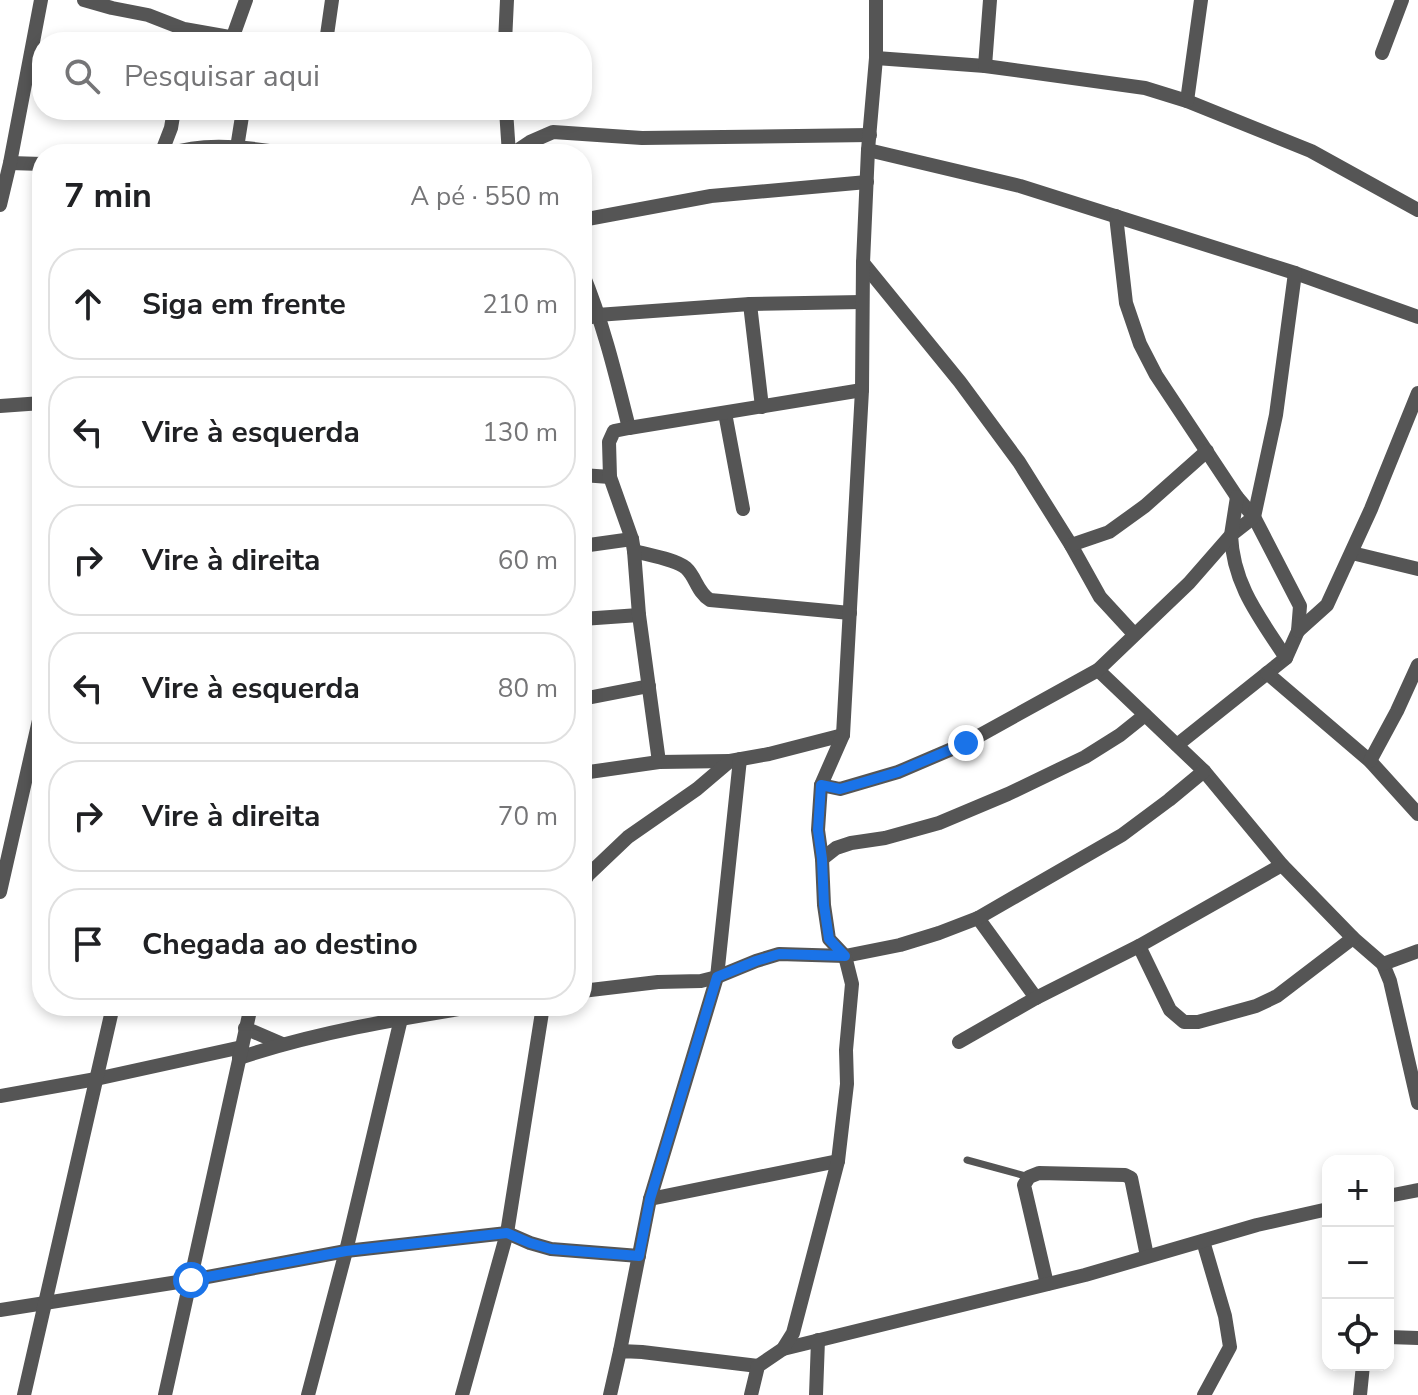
<!DOCTYPE html>
<html lang="pt">
<head>
<meta charset="utf-8">
<style>
	body { margin:0; font-family:"Nunito Sans",sans-serif; background:#f2f2f2; color:#202124 }
	.controls { position:absolute; right:24px; bottom:24px; display:grid; overflow:hidden; border-radius:16px; box-shadow:0 4px 12px #0003 }
	.controls button { width:72px; height:72px; display:grid; place-items:center; padding:0; border:0; border-bottom:2px solid #e0e0e0; background:#fff; color:#202124; font:40px sans-serif }
	.stop { position:absolute; width:24px; height:24px; margin:-18px; border:6px solid #1a73e8; border-radius:50%; background:#fff }
	.stop.end { background:#1a73e8; border-color:#fff; box-shadow:0 2px 8px #0008 }
	.list { margin:0; padding:0; list-style:none }
	h2 { display:flex; justify-content:space-between; align-items:center; height:104px; margin:0; padding:0 32px; font-size:34px }
	h2 small { font-size:26px; font-weight:400; color:#757577 }
	.list li { display:grid; grid-template-columns:52px 1fr auto; gap:24px; align-items:center; box-sizing:border-box; height:112px; margin:0 16px 16px; padding:0 16px; border:2px solid #e0e0e0; border-radius:32px }
	.list b { display:block; font-size:30px; white-space:nowrap }
	.list em { font-size:26px; font-style:normal; color:#757577 }
	.icon { flex:none; width:44px; height:44px; fill:none; stroke:currentColor; stroke-width:2; stroke-linecap:round; stroke-linejoin:round }
	.map { position:relative; flex:none; width:1418px; height:1395px; overflow:hidden }
	.search { position:absolute; background:#fff; box-shadow:0 4px 12px #0003; left:32px; top:32px; width:560px; height:88px; display:flex; align-items:center; gap:20px; box-sizing:border-box; padding:0 28px; border-radius:32px; color:#757577; font-size:30px }
	.panel { position:absolute; background:#fff; box-shadow:0 4px 12px #0003; left:32px; top:144px; width:560px; height:872px; border-radius:32px }
	.map>svg:first-child { display:block }
	.lines { fill:none; stroke-linecap:round; stroke-linejoin:round }
	.lane { stroke:#555; stroke-width:7 }
	.street { stroke:#555; stroke-width:14 }
	.route { stroke:#1a73e8; stroke-width:10 }
</style>
</head>
<body>
<div class="map">
<svg width="1418" height="1395" viewBox="0 0 1418 1395">
	<rect width="100%" height="100%" fill="#fff"/>
	<g class="lines">
		<!-- lane -->
		<path class="lane" d="M967,1160L1029,1177"/>
		<!-- street -->
		<g class="street">
			<path d="M84,0L112,8L148,15L184,29L258,42"/>
			<path d="M232,39L246,0"/>
			<path d="M326,42L332,0"/>
			<path d="M505,42L507,0"/>
			<path d="M1382,53L1402,0"/>
			<path d="M876,58L985,66L1145,88L1187,101L1311,151L1418,210"/>
			<path d="M985,66L990,0"/>
			<path d="M1187,101L1201,0"/>
			<path d="M506,110L509,154"/>
			<path d="M868,150L1020,186L1295,273L1418,317"/>
			<path d="M161,154L171,128L174,110"/>
			<path d="M171,154C204,141 255,148 289,154"/>
			<path d="M236,154L243,110"/>
			<path d="M512,154L530,142L553,132L642,138L870,135"/>
			<path d="M10,163L42,164"/>
			<path d="M0,205L10,163L41,0"/>
			<path d="M1116,216L1126,303L1140,344L1156,375L1237,497L1254,517L1300,606L1298,631L1286,658L1177,745"/>
			<path d="M582,220L711,196L867,182"/>
			<path d="M863,263L960,382L1019,462L1071,545L1100,597L1134,634"/>
			<path d="M582,272C603,322 616,376 629,428"/>
			<path d="M750,304L762,407"/>
			<path d="M582,320L597,315L750,304L862,302"/>
			<path d="M0,406L42,403"/>
			<path d="M725,413L743,509"/>
			<path d="M582,475L610,477"/>
			<path d="M1071,545L1109,532L1145,506L1207,451"/>
			<path d="M582,546L632,539"/>
			<path d="M634,551C648,555 675,559 686,568C696,577 697,592 710,600L850,613"/>
			<path d="M1352,553L1418,569"/>
			<path d="M582,619L639,615"/>
			<path d="M1298,631L1327,605L1371,509L1418,393"/>
			<path d="M1286,658C1260,618 1233,585 1231,535L1254,517L1276,415L1295,273"/>
			<path d="M1098,670L1204,771L1282,865L1353,938L1383,964L1390,981L1418,1103"/>
			<path d="M1267,673L1370,761L1418,814"/>
			<path d="M582,699L649,686"/>
			<path d="M1370,761L1397,711L1418,665"/>
			<path d="M659,762L639,615L634,551L632,539L610,477L609,442L614,431L629,428L862,390"/>
			<path d="M582,773L659,762L730,761"/>
			<path d="M821,785L840,789L898,772L966,743L1098,670L1189,583L1231,535L1237,497"/>
			<path d="M822,859L836,848L851,843L885,838L939,823L1008,794L1085,757L1120,735L1145,715"/>
			<path d="M582,885L588,875L628,837L697,789L730,761L769,754L843,735"/>
			<path d="M0,892L42,707"/>
			<path d="M978,918L1036,998"/>
			<path d="M1139,946L1170,1010L1184,1022H1198L1256,1006L1277,996L1353,938"/>
			<path d="M1383,964L1418,951"/>
			<path d="M582,991L658,982L701,981L717,977L756,961L779,954L845,956L900,945L939,933L978,918L1122,835L1169,800L1204,771"/>
			<path d="M245,1028L282,1044"/>
			<path d="M959,1042L1036,998L1139,946L1282,865"/>
			<path d="M239,1058C317,1032 398,1019 478,1006"/>
			<path d="M0,1096L96,1079L242,1047"/>
			<path d="M1388,1196L1418,1190"/>
			<path d="M650,1199L838,1161"/>
			<path d="M1203,1241L1225,1316L1230,1347L1204,1395"/>
			<path d="M1047,1284L1024,1185L1029,1177L1039,1173L1125,1175L1131,1178L1147,1256"/>
			<path d="M0,1310L191,1280L346,1251L507,1233L530,1243L551,1249L639,1256"/>
			<path d="M1388,1337L1418,1338"/>
			<path d="M783,1349L1085,1275L1257,1225L1328,1209"/>
			<path d="M620,1351L650,1199L717,977L740,759"/>
			<path d="M24,1395L113,1006"/>
			<path d="M165,1395L251,1006"/>
			<path d="M308,1395L346,1251L404,1006"/>
			<path d="M462,1395L507,1233L543,1006"/>
			<path d="M610,1395L620,1351L642,1352L758,1366"/>
			<path d="M751,1395L758,1366L783,1349L793,1333L838,1161L847,1084L846,1050L852,984L845,956L829,939L824,905L822,859L818,830L821,785L843,735L862,390L863,263L868,150L876,58V0"/>
			<path d="M816,1395L818,1340"/>
			<path d="M1360,1395L1363,1365"/>
		</g>
	</g>
	<g class="lines">
		<!-- route -->
		<path class="route" d="M191,1280L346,1251L507,1233L530,1243L551,1249L639,1256L650,1199L717,977L756,961L779,954L845,956L829,939L824,905L822,859L818,830L821,785L840,789L861,783L898,772L966,743"/>
	</g>
</svg>
<div class="controls">
<button>+</button>
<button>−</button>
<button><svg class="icon" aria-label="locate" viewBox="0 0 24 24"><circle cx="12" cy="12" r="6"/><path d="M12 2v4M12 18v4M2 12h4M18 12h4"/></svg></button>
</div>
<div class="stop" style="left:191px;top:1280px"></div>
<div class="stop end" style="left:966px;top:743px"></div>
<div class="search"><svg class="icon" aria-label="search" viewBox="0 0 24 24"><circle cx="10" cy="10" r="6"/><path d="M15 15l6 6"/></svg>Pesquisar aqui</div>
<section class="panel">
<h2>7 min<small>A pé · 550 m</small></h2>
<ul class="list">
<li><svg class="icon" aria-label="ahead" viewBox="0 0 24 24"><path d="M12 20V5M6 11l6-6 6 6"/></svg><div><b>Siga em frente</b></div><em>210 m</em></li>
<li><svg class="icon" aria-label="left" viewBox="0 0 24 24"><path d="M17 20v-9H6M10 6l-5 5 5 5"/></svg><div><b>Vire à esquerda</b></div><em>130 m</em></li>
<li><svg class="icon" aria-label="right" viewBox="0 0 24 24"><path d="M7 20v-9h11M14 6l5 5-5 5"/></svg><div><b>Vire à direita</b></div><em>60 m</em></li>
<li><svg class="icon" aria-label="left" viewBox="0 0 24 24"><path d="M17 20v-9H6M10 6l-5 5 5 5"/></svg><div><b>Vire à esquerda</b></div><em>80 m</em></li>
<li><svg class="icon" aria-label="right" viewBox="0 0 24 24"><path d="M7 20v-9h11M14 6l5 5-5 5"/></svg><div><b>Vire à direita</b></div><em>70 m</em></li>
<li><svg class="icon" aria-label="arrive" viewBox="0 0 24 24"><path d="M6 21V4h12l-3 4 3 4H6"/></svg><div><b>Chegada ao destino</b></div></li>
</ul>
</section>
</div>
</body>
</html>
